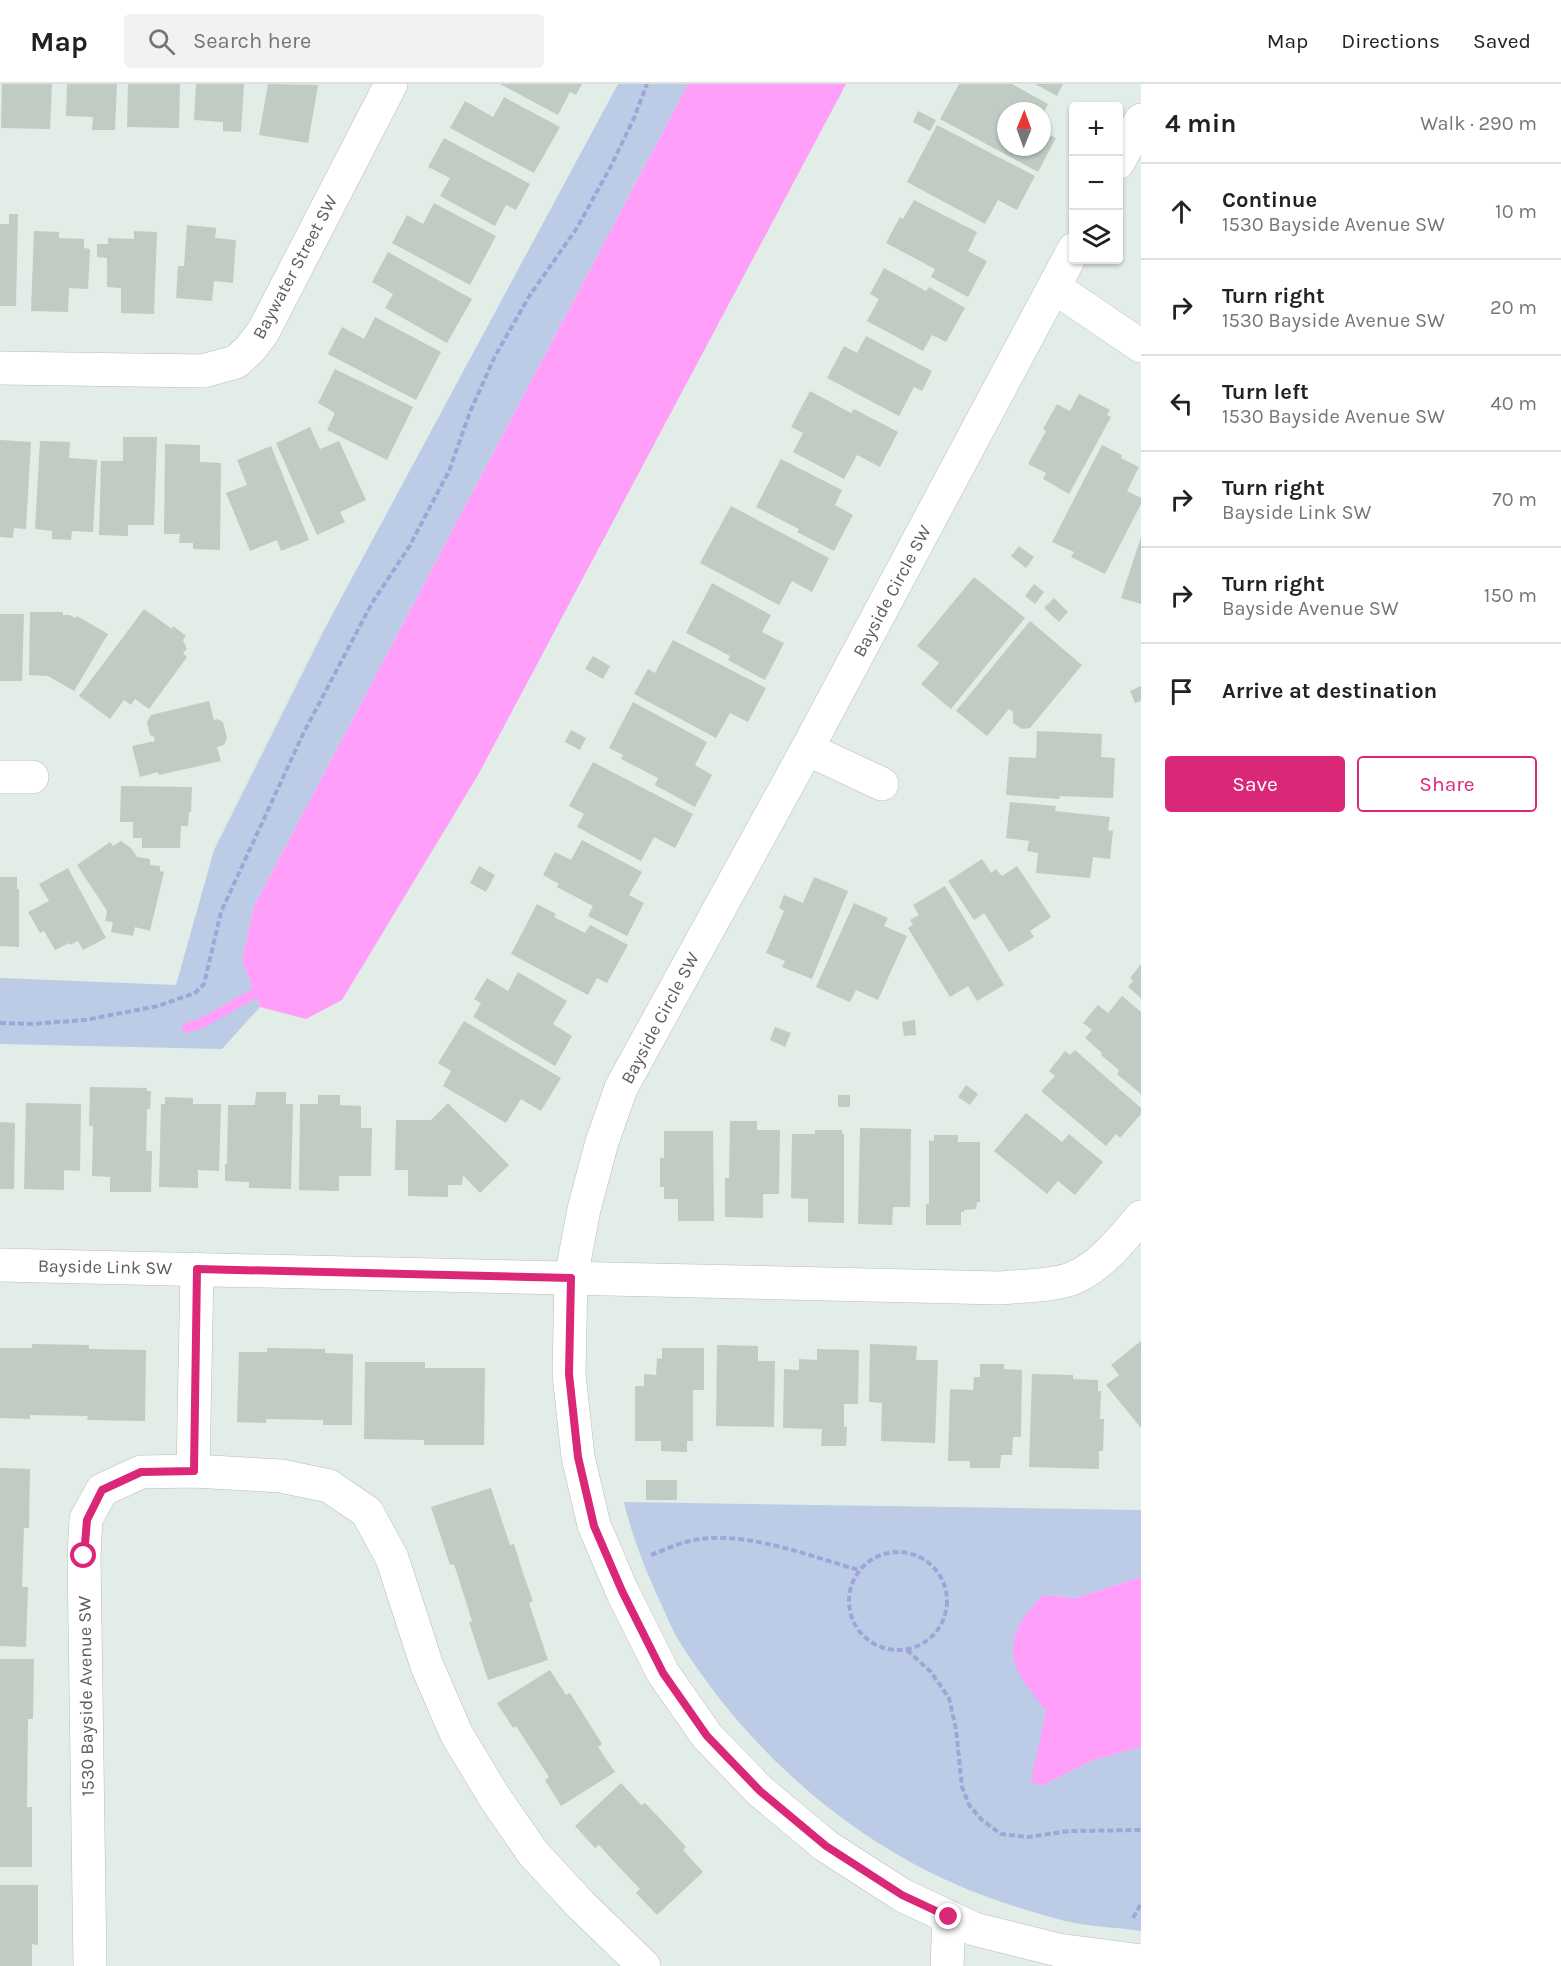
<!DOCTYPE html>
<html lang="en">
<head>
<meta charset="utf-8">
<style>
	body { margin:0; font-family:Karla,sans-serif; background:#f2f2f2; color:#222 }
	.controls { position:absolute; right:18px; top:18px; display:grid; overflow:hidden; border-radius:6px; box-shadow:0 2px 4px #0004 }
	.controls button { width:54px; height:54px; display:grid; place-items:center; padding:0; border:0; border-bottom:2px solid #e0e0e0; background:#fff; color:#222; font:30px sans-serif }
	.compass { position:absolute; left:997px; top:18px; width:54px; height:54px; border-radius:50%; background:#fff; box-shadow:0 2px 4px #0004; rotate:1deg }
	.stop { position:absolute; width:18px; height:18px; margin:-14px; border:4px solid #db2777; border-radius:50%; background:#fff }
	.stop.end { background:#db2777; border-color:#fff; box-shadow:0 2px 6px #0008 }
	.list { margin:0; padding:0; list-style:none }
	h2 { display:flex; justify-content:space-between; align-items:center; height:78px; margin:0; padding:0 24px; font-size:26px }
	h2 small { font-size:20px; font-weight:400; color:#767676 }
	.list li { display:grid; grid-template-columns:39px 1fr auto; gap:18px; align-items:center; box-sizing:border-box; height:96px; padding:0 24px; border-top:2px solid #e0e0e0 }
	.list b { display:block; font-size:22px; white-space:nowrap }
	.list p { margin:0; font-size:20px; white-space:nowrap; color:#767676 }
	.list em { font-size:20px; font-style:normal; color:#767676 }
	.actions { display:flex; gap:12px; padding:18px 24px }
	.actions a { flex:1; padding:14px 0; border:2px solid #db2777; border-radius:6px; text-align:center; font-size:21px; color:#db2777 }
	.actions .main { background:#db2777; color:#fff }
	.icon { flex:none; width:33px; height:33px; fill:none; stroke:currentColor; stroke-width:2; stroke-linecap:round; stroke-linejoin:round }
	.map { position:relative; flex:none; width:1141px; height:1882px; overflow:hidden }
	header { display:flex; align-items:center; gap:36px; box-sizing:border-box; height:84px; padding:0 30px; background:#fff; border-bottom:2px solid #e0e0e0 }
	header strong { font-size:28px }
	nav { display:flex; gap:33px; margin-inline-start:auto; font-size:21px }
	.search { width:420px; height:54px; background:#f2f2f2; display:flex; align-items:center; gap:15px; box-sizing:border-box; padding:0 21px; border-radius:6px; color:#767676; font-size:22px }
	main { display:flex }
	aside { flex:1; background:#fff }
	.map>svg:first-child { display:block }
	.green { fill:#bccce6 }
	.water { fill:#ff9ffa }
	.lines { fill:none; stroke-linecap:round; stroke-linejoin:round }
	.stream { stroke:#ff9ffa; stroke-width:10 }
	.building { fill:#bfcbc3 }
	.minor-casing { stroke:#c0b9bf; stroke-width:34 }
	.path { stroke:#9ea6d9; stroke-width:4; stroke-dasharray:6 3; stroke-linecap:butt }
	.minor { stroke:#fff; stroke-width:33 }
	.route { stroke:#db2777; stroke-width:8 }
	.labels { text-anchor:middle; stroke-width:4.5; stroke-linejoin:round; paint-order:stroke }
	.street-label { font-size:18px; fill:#625961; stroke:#fff }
</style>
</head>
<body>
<header>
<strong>Map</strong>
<div class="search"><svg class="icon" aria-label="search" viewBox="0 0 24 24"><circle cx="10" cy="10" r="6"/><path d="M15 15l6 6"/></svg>Search here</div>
<nav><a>Map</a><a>Directions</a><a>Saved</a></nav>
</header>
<main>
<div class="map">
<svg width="1141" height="1882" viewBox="0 0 1141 1882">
	<rect width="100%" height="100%" fill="#e1ede6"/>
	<!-- green -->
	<g class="green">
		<path d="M618,0H688L254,822L242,876L260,923L222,965L0,960V894L176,901L214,766L325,544Z"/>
		<path d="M624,1418L1141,1426V1493L1076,1514L1043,1511L1017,1585L1046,1628L1041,1702L1093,1676L1141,1663V1847C1116,1843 1089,1843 1065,1837C1037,1830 1009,1821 982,1811C857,1764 750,1670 679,1557C672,1546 667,1532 661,1520C646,1487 632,1453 624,1418Z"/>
	</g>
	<!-- water -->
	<g class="water">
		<path d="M688,0H846L478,691L342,916L306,935L260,923L242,876L254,822Z"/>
		<path d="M1141,1493V1663L1093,1676L1041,1702L1031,1697L1046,1628C1038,1615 1022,1598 1017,1585C1005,1554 1023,1532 1043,1511L1076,1514Z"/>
	</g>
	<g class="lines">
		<!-- stream -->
		<path class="stream" d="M187,944L206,937L255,909"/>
	</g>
	<!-- building -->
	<g class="building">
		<path d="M2,0H52L50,45L1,44Z"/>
		<path d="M67,0H117L115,46H92L93,33L66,32Z"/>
		<path d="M128,0H180L179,44L127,43Z"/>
		<path d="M196,0H244L241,48L223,47V38L194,36Z"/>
		<path d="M268,0L318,1L308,59L259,51Z"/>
		<path d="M500,0H582L576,11L570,8L558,31Z"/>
		<path d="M959,0H1012L1048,20L1042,32V27H1006V63H1042V47L1056,54L1038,88L940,35Z"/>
		<path d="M1035,0H1063L1057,12Z"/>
		<path d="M504,13L560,43L534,89L450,44L465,17L493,33Z"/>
		<path d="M918,27L936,36L930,47L913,38Z"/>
		<path d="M937,41L1035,92L1017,126L998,116L985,140L907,98Z"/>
		<path d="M444,54L530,100L516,126L506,121L495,142L440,112L450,94L428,83Z"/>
		<path d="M914,116L977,148L968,167L987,177L968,213L931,193L935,185L886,159L900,133L903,135Z"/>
		<path d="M434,119L496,152L470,201L392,159L407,131L423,140Z"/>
		<path d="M9,130H18L16,222H0V140H9Z"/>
		<path d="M187,141L216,144L215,154L236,156L233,199L214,197L212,217L176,214L178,182H184Z"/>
		<path d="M34,147L59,148V154L84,155V164L90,165L88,205L69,204L68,228L31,227Z"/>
		<path d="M134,147L157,148L154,230L121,229V204L107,203V174L97,173V160H108V154L134,155Z"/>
		<path d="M388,168L472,215L447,259L385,224L393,210L372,198Z"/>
		<path d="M884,184L926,207L929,203L965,224L946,258L932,251L923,267L867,237L879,215L870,210Z"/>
		<path d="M375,233L441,268L416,316L328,270L342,243L364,255Z"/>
		<path d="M866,252L932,287L922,307L914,303L899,332L827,294L844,262L857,269Z"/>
		<path d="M335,285L413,323L387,376L327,346L335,329L318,319Z"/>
		<path d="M810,307L851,329L854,325L898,348L880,383L857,371L844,395L793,368L803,349L791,343Z"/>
		<path d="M1079,310L1110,326L1107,331L1111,333L1069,410L1043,395L1046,389L1028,380L1046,347L1043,345L1057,320L1070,327Z"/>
		<path d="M310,343L320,365L339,357L366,416L340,428L345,438L317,451L276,359Z"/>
		<path d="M123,353H157L154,441H128V452L99,451L101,377H123Z"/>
		<path d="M0,356L31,358L26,445L14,444L13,454L0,453Z"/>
		<path d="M40,357L70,358L69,374L97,376L93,448L72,447L71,456L52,455V447L35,445Z"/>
		<path d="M165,360L200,361V378L221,379L220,466L193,465V459H179L180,450H164Z"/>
		<path d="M1102,361L1122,371L1121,374L1139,383L1127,407L1141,414V420L1105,490L1071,473L1074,468L1052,458Z"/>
		<path d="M271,362L309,456L281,467L277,456L250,467L226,409L247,401L237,376Z"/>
		<path d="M781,375L842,406L835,421L853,431L834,467L797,448L799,445L756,423Z"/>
		<path d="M731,422L829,474L812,508L792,497L779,521L700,479Z"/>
		<path d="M1141,453V520L1121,514Z"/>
		<path d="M1019,462L1034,473L1026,484L1011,472Z"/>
		<path d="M974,493L1025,534L951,625L921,600L939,579L917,562Z"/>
		<path d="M712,499L771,531L762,548L784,559L765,596L728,576L730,572L686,549Z"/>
		<path d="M1034,500L1044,508L1035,520L1025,512Z"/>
		<path d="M1054,514L1068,528L1059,538L1044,524Z"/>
		<path d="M144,525L172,545L173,542L186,552L183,556L187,565L183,569L187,573L149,625L135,615L131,621L124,616L110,635L79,612Z"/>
		<path d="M30,528H63V531H70L75,534L77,532L108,550L74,607L48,592L29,591Z"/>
		<path d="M0,530H24L22,597H0Z"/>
		<path d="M1030,537L1082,581L1030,644L1022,645L1013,639V628L1009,625L987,652L956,627Z"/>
		<path d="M673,556L766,604L748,638L730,629L716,654L634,610L648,585L655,589Z"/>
		<path d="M593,572L610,582L603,595L585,585Z"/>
		<path d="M1141,602V617L1135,619L1130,607Z"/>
		<path d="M209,617L214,636L217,635L223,638L227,654L224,661L217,663L221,677L159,691L158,688L140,693L132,662L155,657L154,653L150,651L147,638L151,631Z"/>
		<path d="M633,618L707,658L695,681L712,691L695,723L655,701L658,694L621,675L623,671L609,664Z"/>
		<path d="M571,646L586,654L580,666L565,658Z"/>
		<path d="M1037,647L1102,650L1101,673L1115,674L1113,714L1060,712L1059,715L1006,711L1009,673L1036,674Z"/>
		<path d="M593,678L693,730L675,764L654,753L641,777L577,743L584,730L569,722Z"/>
		<path d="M121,702L192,703L191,728H189L188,742H181L180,764H142V754H133V738H120Z"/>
		<path d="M1010,718L1056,722L1055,727L1110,733L1108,746L1113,747L1110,775L1093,773L1090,794L1036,789L1038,769L1027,767L1029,757L1006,754Z"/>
		<path d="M582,756L642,788L629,811L644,819L627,852L588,832L593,822L557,803L559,800L543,791L555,768L571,776Z"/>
		<path d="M121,757L131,764L137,773L150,775V781L160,782V787L164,788L150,847L135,843L133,852L111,848L113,838L105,837L107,827L77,781L110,758L113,762Z"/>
		<path d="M982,775L991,789L996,785L1002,792L1017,782L1051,833L1030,847L1034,853L1009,868L984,829L974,836L948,797Z"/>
		<path d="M479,782L495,791L486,808L470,799Z"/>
		<path d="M68,784L106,854L83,866L78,857L70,861L69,859L55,866L44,847L40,849L28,828L49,817L39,800Z"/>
		<path d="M0,793H17V805H19V863L0,862Z"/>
		<path d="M814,793L848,807L812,895L782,883L785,877L766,869L784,827L779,824L784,811L803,819Z"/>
		<path d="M945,802L1004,901L977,917L968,902L950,913L908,844L913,841L910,836L919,831L913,821Z"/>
		<path d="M854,819L888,834L884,842L907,852L878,916L856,906L850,918L816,903Z"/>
		<path d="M537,820L556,830L554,833L585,849L590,841L628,861L607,899L597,894L588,911L511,870Z"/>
		<path d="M1141,880V914L1128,903L1133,897L1130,894Z"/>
		<path d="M518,888L567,917L553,940L572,952L555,982L473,933L481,919L474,915L487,894L508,907Z"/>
		<path d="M1122,912L1141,928V1010L1117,990L1119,986L1101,971L1102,969L1085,954L1092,946L1083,939L1098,921L1108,929Z"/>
		<path d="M915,936L916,951L904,952L902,938Z"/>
		<path d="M464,937L561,994L541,1027L521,1015L506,1039L443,1002L451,987L438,979Z"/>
		<path d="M775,943L791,949L785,963L770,956Z"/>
		<path d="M1075,966L1141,1024V1030L1120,1054L1116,1050L1106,1062L1041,1007L1055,992L1049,987L1065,967L1070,971Z"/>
		<path d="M966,1001L978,1010L970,1021L958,1013Z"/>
		<path d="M90,1003L147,1004V1007H151L150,1025H147L146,1067H152L151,1108H110V1093L92,1092L93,1042H89Z"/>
		<path d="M256,1008H286V1020H293L291,1105L249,1104V1098L225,1097V1080H227L228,1021H255Z"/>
		<path d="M318,1011H340V1021L361,1022V1044H372L371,1092H339V1107L299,1106L300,1020H318Z"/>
		<rect x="838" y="1011" width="12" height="12"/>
		<path d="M165,1013L193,1014V1020H221L219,1087L198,1086V1104L159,1103L161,1020H165Z"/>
		<path d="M26,1019L81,1020L80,1087L64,1086V1106L24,1105Z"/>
		<path d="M448,1019L509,1081L480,1109L463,1091L462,1101H448V1113L408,1112V1086H395L396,1036H431Z"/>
		<path d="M1026,1029L1062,1058L1069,1050L1103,1078L1075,1111L1058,1097L1047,1110L994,1067Z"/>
		<path d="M730,1037H757V1046H780L779,1110H763V1134L725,1133V1094H729Z"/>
		<path d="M0,1038L15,1039L14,1105H0Z"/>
		<path d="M860,1044L911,1045L910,1123H893L892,1141L858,1140Z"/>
		<path d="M815,1046H842V1050H844V1139L808,1138V1115L791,1114L792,1050H815Z"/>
		<path d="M664,1047H713L714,1137H678V1115H664V1103H660V1074H664Z"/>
		<path d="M934,1051H958V1058H980V1118H977L976,1125L964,1126V1128H961V1141H926V1120H929V1056L934,1057Z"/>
		<path d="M1141,1257V1344L1106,1301L1119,1291L1111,1281Z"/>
		<path d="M32,1260L89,1261V1265L146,1266L145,1337L87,1336L88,1332L30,1331V1335L0,1334V1264H32Z"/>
		<path d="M870,1260L917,1262L916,1276H938L935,1359L881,1357L882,1319L869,1318Z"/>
		<path d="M717,1261L758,1262V1277H775L774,1343L716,1342Z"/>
		<path d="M267,1264L325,1265V1269L353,1270L352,1341H323V1336L266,1335V1339L237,1338L239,1268H267Z"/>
		<path d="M662,1264H704V1306H693V1357H687V1368L661,1367V1357H635V1302H644V1290L656,1291L657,1274L662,1275Z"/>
		<path d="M817,1265L859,1266L858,1320H844V1343H847L846,1362H821L822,1345L783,1344L784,1285L799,1286V1275L817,1276Z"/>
		<path d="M365,1278H425V1284H485L484,1361H424V1356L364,1355Z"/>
		<path d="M980,1280H1004V1285L1022,1286L1021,1353H1013L1012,1371H1001L1000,1384H970V1377H948L950,1305L973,1306L974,1293H980Z"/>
		<path d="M1032,1290L1073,1291V1295L1098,1296V1307H1101L1100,1335H1104L1103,1367H1099V1385L1029,1383Z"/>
		<path d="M0,1384L30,1385L29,1444H24L22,1503H28L26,1563L0,1562Z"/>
		<rect x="646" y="1396" width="31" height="20"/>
		<path d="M491,1404L510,1461L514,1460L523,1489L533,1517L529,1519L548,1576L488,1596L469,1538L472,1537L454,1480L450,1481L431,1423Z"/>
		<path d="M0,1575H34L33,1635H28L27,1723H32V1783H0Z"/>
		<path d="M550,1586L566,1611L570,1609L602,1660L598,1663L615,1688L561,1722L545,1696L549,1693L516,1642L513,1644L497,1619Z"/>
		<path d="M621,1699L641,1721L645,1719L666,1741L686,1763L683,1766L703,1788L657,1831L636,1809L640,1805L619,1783L599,1761L595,1764L575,1742Z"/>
		<path d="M0,1801H38V1861L32,1860V1882H0Z"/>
	</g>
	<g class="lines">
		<!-- minor casing -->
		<g class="minor-casing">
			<g id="minor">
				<path d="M1118,79L1141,36"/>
				<path d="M1074,165L807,665L621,1004L602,1058L584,1125L571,1194L569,1290L578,1373L594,1441L622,1507L663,1589L707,1652L760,1707L826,1762L902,1811L974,1845L1058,1866L1141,1877"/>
				<path d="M1054,203L1141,262"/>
				<path d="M0,284L203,287L236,278L251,264L263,248L391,0"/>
				<path d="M807,665L882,700"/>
				<path d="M0,693H32"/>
				<path d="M0,1181L1000,1204C1022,1202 1051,1202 1071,1195C1100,1184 1122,1155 1141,1133"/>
				<path d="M193,1387L197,1185"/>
				<path d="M90,1882L84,1472L86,1435L102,1406L141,1388L193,1387L281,1392L329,1402L367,1428L392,1474L427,1582L457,1651L495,1714L533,1769L580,1820L644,1882"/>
				<path d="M947,1882L949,1833"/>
			</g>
		</g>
		<!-- path -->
		<g class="path">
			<path d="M0,939L31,940L85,936L158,922L195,909L204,900L221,828L303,650L372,519L409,463L449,387L470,328L495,272L530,211L577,144L611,82L634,34L647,0"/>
			<circle cx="898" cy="1517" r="49"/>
			<path d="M651,1471C662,1467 674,1461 686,1458C737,1443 809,1472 859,1486"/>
			<path d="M907,1566L931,1588L949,1614L956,1645L962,1703L969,1721L982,1736L1001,1750L1028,1753L1070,1747L1141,1746"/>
			<path d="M1133,1834L1141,1820"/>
		</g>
		<!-- minor -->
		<use href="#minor" class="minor"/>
	</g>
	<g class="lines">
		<!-- route -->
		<path class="route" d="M84,1472L87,1436L102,1406L141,1388L194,1387L197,1185L571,1194L569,1290L578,1373L594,1442L622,1507L663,1589L707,1652L760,1707L826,1762L902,1811L949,1833"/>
	</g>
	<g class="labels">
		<!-- street labels -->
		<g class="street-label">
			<text transform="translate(295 183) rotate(-62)" y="6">Baywater Street SW</text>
			<text transform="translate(892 507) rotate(-62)" y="6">Bayside Circle SW</text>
			<text transform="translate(660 934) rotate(-62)" y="6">Bayside Circle SW</text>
			<text transform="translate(105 1183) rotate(1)" y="6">Bayside Link SW</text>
			<text transform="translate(86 1612) rotate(-91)" y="6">1530 Bayside Avenue SW</text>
		</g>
	</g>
</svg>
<div class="controls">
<button>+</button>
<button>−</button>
<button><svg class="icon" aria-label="layers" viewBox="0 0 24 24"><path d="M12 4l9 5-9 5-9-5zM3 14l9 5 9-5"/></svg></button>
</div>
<svg class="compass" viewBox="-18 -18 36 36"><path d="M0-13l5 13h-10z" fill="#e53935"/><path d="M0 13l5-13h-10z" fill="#767676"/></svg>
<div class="stop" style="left:84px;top:1472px"></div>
<div class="stop end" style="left:949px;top:1833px"></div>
</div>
<aside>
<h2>4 min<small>Walk · 290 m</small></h2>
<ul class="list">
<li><svg class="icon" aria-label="ahead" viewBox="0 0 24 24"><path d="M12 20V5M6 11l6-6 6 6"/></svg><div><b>Continue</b><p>1530 Bayside Avenue SW</p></div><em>10 m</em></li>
<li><svg class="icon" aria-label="right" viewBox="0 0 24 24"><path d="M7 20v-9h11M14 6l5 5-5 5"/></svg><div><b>Turn right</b><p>1530 Bayside Avenue SW</p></div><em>20 m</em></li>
<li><svg class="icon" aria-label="left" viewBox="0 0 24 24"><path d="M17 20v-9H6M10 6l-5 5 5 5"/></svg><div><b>Turn left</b><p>1530 Bayside Avenue SW</p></div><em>40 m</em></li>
<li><svg class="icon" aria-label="right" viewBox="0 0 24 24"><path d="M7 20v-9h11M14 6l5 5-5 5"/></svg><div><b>Turn right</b><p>Bayside Link SW</p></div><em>70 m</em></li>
<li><svg class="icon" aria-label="right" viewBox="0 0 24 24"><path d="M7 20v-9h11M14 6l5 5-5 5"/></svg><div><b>Turn right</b><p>Bayside Avenue SW</p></div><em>150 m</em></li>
<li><svg class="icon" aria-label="arrive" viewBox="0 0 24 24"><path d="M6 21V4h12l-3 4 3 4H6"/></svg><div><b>Arrive at destination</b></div></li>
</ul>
<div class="actions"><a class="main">Save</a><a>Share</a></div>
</aside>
</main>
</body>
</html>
